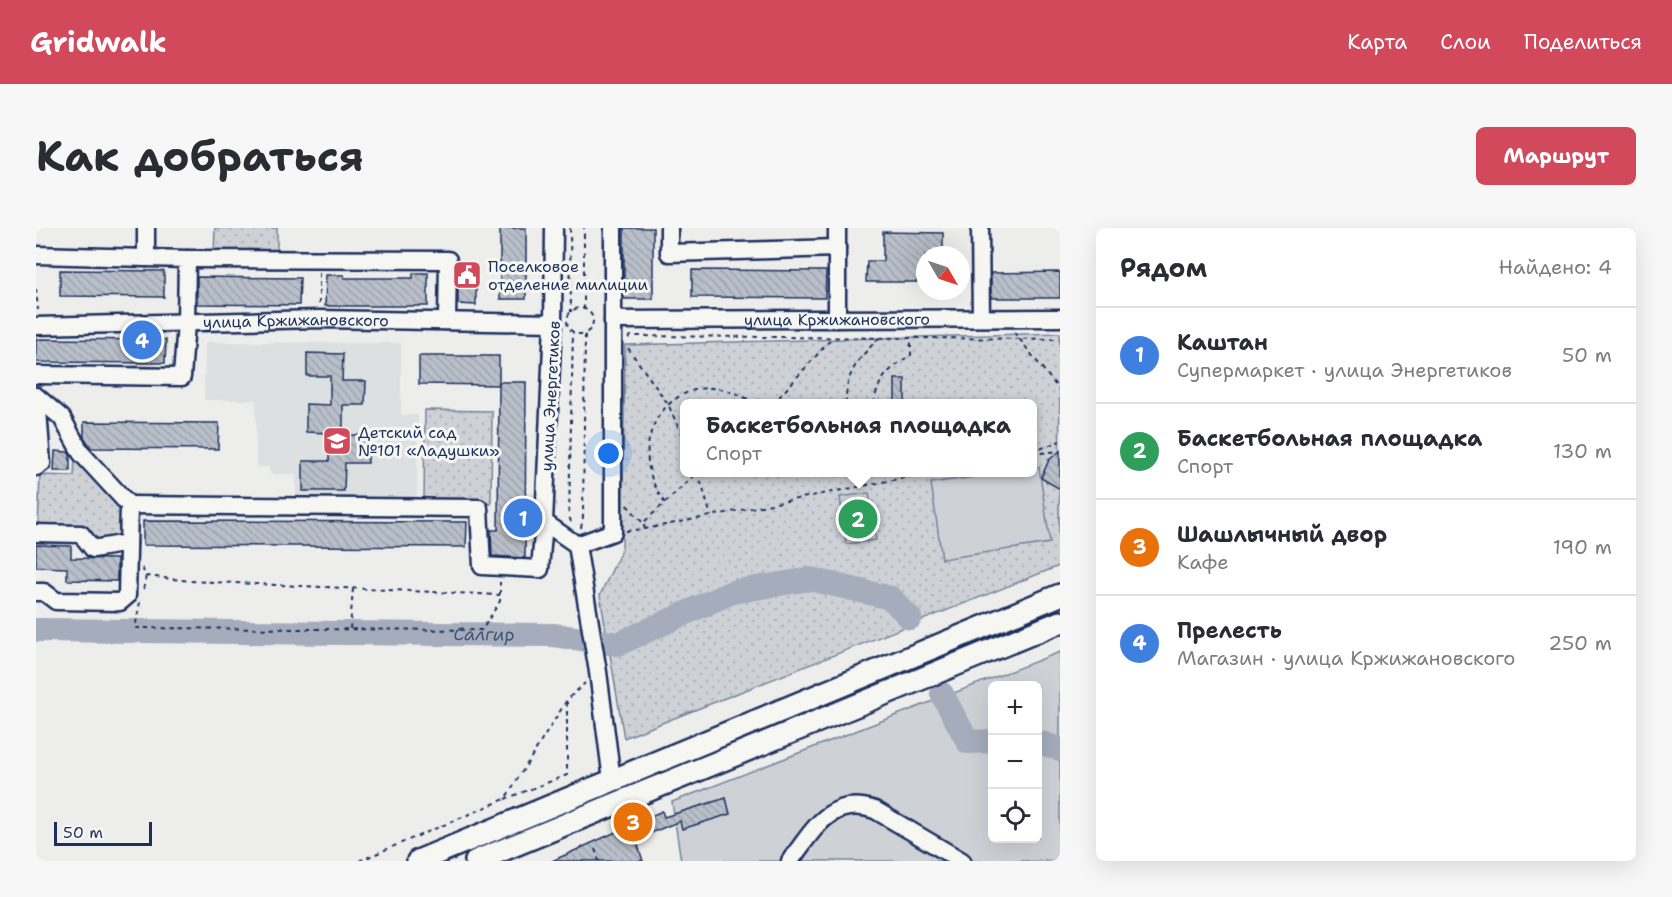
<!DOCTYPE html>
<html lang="ru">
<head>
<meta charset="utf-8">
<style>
	body { margin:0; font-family:"Shantell Sans",sans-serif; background:#f7f7f7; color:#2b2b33 }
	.controls { position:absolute; right:18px; bottom:18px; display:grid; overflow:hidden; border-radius:9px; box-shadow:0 6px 24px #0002 }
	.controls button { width:54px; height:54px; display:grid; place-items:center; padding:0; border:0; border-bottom:2px solid #e1e1e2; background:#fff; color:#2b2b33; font:30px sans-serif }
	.compass { position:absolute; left:880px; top:18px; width:54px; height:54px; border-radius:50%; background:#fff; box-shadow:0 6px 24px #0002; rotate:129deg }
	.scale { position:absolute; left:18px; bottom:15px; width:98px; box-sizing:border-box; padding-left:6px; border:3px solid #1b2f5e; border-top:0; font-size:16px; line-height:21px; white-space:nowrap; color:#1b2f5e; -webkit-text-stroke:4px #f6f6f2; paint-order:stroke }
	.you { position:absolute; left:573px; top:226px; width:21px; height:21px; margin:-15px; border:4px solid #fff; border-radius:50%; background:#1a73e8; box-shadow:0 0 0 9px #1a73e833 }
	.badge { display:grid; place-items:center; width:39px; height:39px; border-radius:50%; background:#d1495b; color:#fff; font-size:20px; font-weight:700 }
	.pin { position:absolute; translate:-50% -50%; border:3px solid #fff; box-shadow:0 2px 6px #0006 }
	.popup { position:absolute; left:644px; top:171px; width:357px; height:78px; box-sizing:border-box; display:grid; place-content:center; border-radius:9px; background:#fff; filter:drop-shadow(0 2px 4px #0005); font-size:20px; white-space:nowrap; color:#7c7c81 }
	.popup b { font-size:22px; color:#2b2b33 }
	.popup::after { content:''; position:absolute; left:50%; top:100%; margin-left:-12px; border:12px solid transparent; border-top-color:#fff }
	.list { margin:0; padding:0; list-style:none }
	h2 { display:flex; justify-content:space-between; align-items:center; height:78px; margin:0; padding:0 24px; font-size:26px }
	h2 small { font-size:20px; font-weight:400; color:#7c7c81 }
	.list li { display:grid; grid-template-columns:39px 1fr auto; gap:18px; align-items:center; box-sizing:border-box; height:96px; padding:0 24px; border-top:2px solid #e1e1e2 }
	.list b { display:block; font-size:22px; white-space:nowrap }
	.list p { margin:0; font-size:20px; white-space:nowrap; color:#7c7c81 }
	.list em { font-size:20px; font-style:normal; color:#7c7c81 }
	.icon { flex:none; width:33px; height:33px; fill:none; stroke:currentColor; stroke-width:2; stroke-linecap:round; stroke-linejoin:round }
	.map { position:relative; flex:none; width:1024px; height:633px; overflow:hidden; border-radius:9px }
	header { display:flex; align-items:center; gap:36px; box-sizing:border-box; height:84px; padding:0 30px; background:#d1495b; color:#fff }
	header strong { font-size:28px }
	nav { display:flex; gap:33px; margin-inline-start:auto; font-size:21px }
	.intro { display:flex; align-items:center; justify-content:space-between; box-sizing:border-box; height:144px; padding:0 36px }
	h1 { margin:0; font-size:42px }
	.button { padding:15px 27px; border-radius:9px; background:#d1495b; color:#fff; font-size:21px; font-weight:700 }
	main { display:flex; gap:36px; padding:0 36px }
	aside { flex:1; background:#fff; border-radius:9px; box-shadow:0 6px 24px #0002 }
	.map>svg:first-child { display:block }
	.built { fill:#dde0e1 }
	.park { fill:url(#park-dots); stroke:#74809a; stroke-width:1.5; fill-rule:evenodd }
	.garden { fill:#ced2d7; stroke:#74809a; stroke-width:1.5; fill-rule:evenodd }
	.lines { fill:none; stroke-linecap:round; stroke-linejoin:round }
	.river { stroke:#a5acbc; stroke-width:24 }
	.building { fill:url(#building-back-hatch); stroke:#1b2f5e; stroke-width:1.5 }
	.minor-casing { stroke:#1b2f5e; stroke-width:21 }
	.major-casing { stroke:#1b2f5e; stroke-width:26 }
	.path { stroke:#1b2f5e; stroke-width:2; stroke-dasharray:4.5 4.5; stroke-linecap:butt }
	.minor { stroke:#f6f6f2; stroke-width:16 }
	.major { stroke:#f6f6f2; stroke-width:21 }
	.labels { text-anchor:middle; stroke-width:6; stroke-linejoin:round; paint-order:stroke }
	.poi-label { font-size:16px; fill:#1b2f5e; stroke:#f6f6f2; text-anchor:start }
	.street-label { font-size:16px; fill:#1b2f5e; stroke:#f6f6f2 }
	.water-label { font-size:18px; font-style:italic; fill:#44547a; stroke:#f6f6f2 }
</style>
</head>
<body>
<header>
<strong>Gridwalk</strong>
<nav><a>Карта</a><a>Слои</a><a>Поделиться</a></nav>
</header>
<div class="intro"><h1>Как добраться</h1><a class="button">Маршрут</a></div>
<main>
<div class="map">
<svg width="1024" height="633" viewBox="0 0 1024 633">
	<defs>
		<pattern id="park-dots" width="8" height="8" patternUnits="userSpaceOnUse" patternTransform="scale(1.5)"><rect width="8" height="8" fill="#ced2d7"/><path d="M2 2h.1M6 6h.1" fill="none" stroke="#b0b5bb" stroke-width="1.8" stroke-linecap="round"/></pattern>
		<pattern id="building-back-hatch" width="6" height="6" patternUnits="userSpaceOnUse" patternTransform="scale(1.5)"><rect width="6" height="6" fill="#b9bfc8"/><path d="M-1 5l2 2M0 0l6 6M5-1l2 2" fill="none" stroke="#9ea4ae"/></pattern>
	</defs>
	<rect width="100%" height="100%" fill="#edeeec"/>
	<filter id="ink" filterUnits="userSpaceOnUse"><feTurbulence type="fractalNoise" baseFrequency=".0167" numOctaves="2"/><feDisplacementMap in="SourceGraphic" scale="12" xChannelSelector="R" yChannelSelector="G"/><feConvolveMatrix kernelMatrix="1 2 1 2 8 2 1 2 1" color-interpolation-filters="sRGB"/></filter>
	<g filter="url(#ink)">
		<!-- built -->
		<path class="built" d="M169,114L365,115V187H382L381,270L260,269V246H234L233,239H220V172H168Z"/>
		<!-- park -->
		<g class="park">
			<path d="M179,0H241V28L178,27Z"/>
			<path d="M1024,105L1023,338L588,510L564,367L586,321L589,117ZM648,176H996V244H648Z"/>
			<path d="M389,182L456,183L455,276H388Z"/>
			<path d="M39,228L92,285L91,307L79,319L2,302L4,247L38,248Z"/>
		</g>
		<!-- garden -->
		<g class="garden">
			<path d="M1003,239L1014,315L906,331L895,255L967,245L996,244V240Z"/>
			<path d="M833,265L840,312L810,316L804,269Z"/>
			<path d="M1024,424V633H645L636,574ZM957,458H1002V610H957Z"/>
		</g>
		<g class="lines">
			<!-- river -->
			<g class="river">
				<path id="s1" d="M0,402L517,407L582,416L696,364L774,351L855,370L874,390"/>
				<path d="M906,466L932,514L957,513"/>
				<path d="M1002,514L1024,521"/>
			</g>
		</g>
		<!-- building -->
		<g class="building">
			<rect x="464" y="0" width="26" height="71"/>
			<rect x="588" y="0" width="29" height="71"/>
			<path d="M847,4L907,5V27H889V54H830L831,33H847Z"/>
			<path d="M24,42L128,43V69L24,68Z"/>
			<path d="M656,42L790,43L789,70L656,69Z"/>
			<path d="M1024,44V70H955V45Z"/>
			<path d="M377,45H392V78H289L290,47H308V50H377Z"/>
			<path d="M161,49L264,50L263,77L161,76Z"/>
			<path d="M422,54L440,55V77L422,76Z"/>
			<path d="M0,111L130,112L129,135L0,134Z"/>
			<path d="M271,125L307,126L306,153H330L329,177H307V207H332V235H309L308,263H267V233H293V205L270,204V176L294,177V148H271Z"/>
			<path d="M383,128H463V157L383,156Z"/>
			<rect x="859" y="151" width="10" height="25"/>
			<path d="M463,154H490L489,330L456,328L455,302H462Z"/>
			<path d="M48,194L183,195L182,221L55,220L48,209Z"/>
			<path d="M19,223L32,224L34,227V243H18Z"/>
			<path d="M1024,223V261L1005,250L1013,232Z"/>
			<path d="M107,293L431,294L430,319L107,317Z"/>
			<path d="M0,317L35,318V330L81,331V353L31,352V340L0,339Z"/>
			<path d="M690,570L694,586L646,601L644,593L600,611L607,633H516L626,583L628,589Z"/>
		</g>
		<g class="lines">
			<!-- minor casing -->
			<g class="minor-casing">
				<g id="minor">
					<path d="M518,0L517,95L508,294L541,317"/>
					<path d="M633,0V25L801,20"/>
					<path d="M801,0V91"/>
					<path d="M944,0L945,89"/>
					<path d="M0,27L110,30"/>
					<path d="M151,31L412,32L411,93"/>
					<path id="s2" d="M577,92L1024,90"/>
					<path id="s3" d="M0,98L283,91L517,95"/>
					<path d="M0,147L146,149L150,95L151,31L110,30V0"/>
					<path d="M0,168L26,190L45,225L93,277L91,368L84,374L20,373L8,364H0"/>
					<path d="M0,239L6,235L1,169"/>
					<path d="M93,277L443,280L446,338L504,341L508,294"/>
					<path d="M0,305L45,306L57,321L92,315"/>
					<path d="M541,317L577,304V0"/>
					<path d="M541,317L562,444L576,552"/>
					<path d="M754,633C777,603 794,567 839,582L926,633"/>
				</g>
			</g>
			<!-- major casing -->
			<g class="major-casing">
				<g id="major">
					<path d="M382,633L1024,367"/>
					<path d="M440,633L1024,394"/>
				</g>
			</g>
			<!-- path -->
			<g class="path">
				<path d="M534,0L535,84"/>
				<path d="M283,45V76"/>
				<path d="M0,61L2,82"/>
				<circle cx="544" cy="93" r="13"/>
				<path d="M548,82V0"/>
				<path d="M978,104L1024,163"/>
				<path d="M592,110L595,108L1024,111"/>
				<path d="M592,120L632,176L648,212"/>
				<path d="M737,176L797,109"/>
				<path d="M810,176C809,145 823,130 844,109"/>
				<path d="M838,176C841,151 855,139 875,127V110"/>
				<path d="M996,224L1024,213"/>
				<path d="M996,226L1024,223"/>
				<path d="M662,244L675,288"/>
				<path d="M629,275C578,207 648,125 719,176"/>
				<path d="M591,277L607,295"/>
				<path d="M535,294L533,288L537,104"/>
				<path d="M545,300L547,289L549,105"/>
				<path d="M609,301L607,295L662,244"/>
				<path d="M590,303L609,301L897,244"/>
				<path d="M106,340L110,348L107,363"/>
				<path d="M110,348L154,353L464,367"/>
				<path d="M104,374L99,400L446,402L464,373V354"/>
				<path d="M314,401L317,360"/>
				<path d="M469,571L531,547V472"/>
				<path d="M559,621L563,633"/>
				<path d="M323,633L469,571L531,472L549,455"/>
			</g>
			<!-- minor -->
			<use href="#minor" class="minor"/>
			<!-- major -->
			<use href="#major" class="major"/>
		</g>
	</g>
	<!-- icons -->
	<defs>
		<g id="civic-square" transform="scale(1.5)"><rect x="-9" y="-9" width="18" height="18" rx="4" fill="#d1495b" stroke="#f6f6f2"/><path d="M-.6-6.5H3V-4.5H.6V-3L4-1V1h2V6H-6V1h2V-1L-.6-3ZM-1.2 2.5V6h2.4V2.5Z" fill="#fff"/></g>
		<g id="school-square" transform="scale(1.5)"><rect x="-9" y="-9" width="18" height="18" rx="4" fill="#d1495b" stroke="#f6f6f2"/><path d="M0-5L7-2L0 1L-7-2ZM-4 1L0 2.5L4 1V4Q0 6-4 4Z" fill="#fff"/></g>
	</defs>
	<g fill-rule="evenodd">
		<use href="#civic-square" x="431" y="47"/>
		<use href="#school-square" x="301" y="213"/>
	</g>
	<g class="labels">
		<!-- poi labels -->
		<g class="poi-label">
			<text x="452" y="44">Поселковое<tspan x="452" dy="18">отделение милиции</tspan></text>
			<text x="322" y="210">Детский сад<tspan x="322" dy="18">№101 «Ладушки»</tspan></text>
		</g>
		<!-- street labels -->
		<g class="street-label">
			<text dy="6" stroke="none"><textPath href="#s2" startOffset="224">улица Кржижановского</textPath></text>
			<text dy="6" stroke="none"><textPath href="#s3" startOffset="260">улица Кржижановского</textPath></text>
			<text transform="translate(514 168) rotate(-87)" y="6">улица Энергетиков</text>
		</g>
		<!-- water labels -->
		<g class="water-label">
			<text dy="6" stroke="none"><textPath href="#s1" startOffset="448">Салгир</textPath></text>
		</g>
	</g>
</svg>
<div class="controls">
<button>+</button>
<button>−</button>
<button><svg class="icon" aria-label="locate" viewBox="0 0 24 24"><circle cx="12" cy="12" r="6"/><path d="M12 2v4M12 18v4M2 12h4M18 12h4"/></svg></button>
</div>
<svg class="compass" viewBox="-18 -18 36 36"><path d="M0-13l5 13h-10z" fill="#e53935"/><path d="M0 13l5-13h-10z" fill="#7c7c81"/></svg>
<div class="scale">50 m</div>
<div class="you"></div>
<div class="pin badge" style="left:487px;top:290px;background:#3f7fe0">1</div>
<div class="pin badge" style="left:822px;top:291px;background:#2e9e5b">2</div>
<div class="popup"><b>Баскетбольная площадка</b>Спорт</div>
<div class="pin badge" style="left:597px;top:594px;background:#e8710a">3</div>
<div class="pin badge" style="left:106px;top:112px;background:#3f7fe0">4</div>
</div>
<aside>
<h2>Рядом<small>Найдено: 4</small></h2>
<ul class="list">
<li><span class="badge" style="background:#3f7fe0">1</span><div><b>Каштан</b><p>Супермаркет · улица Энергетиков</p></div><em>50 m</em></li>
<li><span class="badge" style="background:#2e9e5b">2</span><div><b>Баскетбольная площадка</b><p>Спорт</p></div><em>130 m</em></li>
<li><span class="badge" style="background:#e8710a">3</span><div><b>Шашлычный двор</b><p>Кафе</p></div><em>190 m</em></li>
<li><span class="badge" style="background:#3f7fe0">4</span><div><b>Прелесть</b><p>Магазин · улица Кржижановского</p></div><em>250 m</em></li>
</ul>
</aside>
</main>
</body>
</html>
